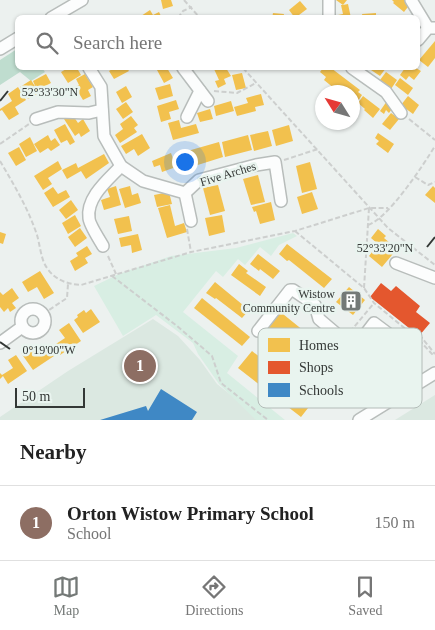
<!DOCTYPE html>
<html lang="en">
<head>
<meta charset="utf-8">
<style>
	body { margin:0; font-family:Georgia,serif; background:#f2f2f2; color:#222 }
	.compass { position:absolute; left:315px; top:85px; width:45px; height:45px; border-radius:50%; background:#fff; box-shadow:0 1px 4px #0004; rotate:307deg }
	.scale { position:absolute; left:15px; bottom:12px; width:70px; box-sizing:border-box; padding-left:5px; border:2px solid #343836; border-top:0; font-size:14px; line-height:18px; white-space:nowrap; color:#343836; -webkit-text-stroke:4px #e9f4ef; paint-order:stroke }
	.you { position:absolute; left:184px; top:161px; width:18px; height:18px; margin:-12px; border:4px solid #fff; border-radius:50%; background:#1a73e8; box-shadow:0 0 0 8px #1a73e833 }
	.badge { display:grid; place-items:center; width:32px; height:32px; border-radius:50%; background:#747977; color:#fff; font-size:16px; font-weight:700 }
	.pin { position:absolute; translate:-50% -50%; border:2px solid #fff; box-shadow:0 1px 5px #0006 }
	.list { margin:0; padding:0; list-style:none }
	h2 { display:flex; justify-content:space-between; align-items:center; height:65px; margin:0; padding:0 20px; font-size:21px }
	h2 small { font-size:16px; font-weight:400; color:#767676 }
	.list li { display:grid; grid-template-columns:32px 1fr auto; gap:15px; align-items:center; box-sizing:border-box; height:75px; padding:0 20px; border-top:1px solid #e0e0e0 }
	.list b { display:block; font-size:19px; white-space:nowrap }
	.list p { margin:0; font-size:16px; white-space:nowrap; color:#767676 }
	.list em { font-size:16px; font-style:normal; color:#767676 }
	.icon { flex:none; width:28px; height:28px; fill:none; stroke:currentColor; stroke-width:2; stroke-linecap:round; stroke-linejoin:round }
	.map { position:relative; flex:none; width:435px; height:420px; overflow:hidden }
	.search { position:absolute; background:#fff; box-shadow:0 1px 4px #0004; left:15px; right:15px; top:15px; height:55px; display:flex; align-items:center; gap:12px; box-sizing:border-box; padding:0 18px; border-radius:8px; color:#767676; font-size:19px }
	.sheet { height:140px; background:#fff }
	nav { display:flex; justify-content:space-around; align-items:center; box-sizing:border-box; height:70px; border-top:1px solid #e0e0e0; background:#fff; font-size:14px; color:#767676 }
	nav a { display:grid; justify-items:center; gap:2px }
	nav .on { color:#747977 }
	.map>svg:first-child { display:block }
	.built { fill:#dbe8e1 }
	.green { fill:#d8eee3 }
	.forest { fill:#bfddcf }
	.homes { fill:#f2c14e }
	.shops { fill:#e4572e }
	.schools { fill:#3f88c5 }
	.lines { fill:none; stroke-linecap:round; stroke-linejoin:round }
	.minor-casing { stroke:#b8bdbb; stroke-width:14 }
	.path { stroke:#cdcfce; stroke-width:2; stroke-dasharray:5 2.5; stroke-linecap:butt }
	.minor { stroke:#fcfdfd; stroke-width:11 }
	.ticks { fill:none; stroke:#343836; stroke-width:2 }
	.labels { text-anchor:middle; stroke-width:5; stroke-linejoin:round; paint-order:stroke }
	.street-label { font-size:12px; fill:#343836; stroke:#e9f4ef }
	.poi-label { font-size:12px; fill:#343836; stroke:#e9f4ef; text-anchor:end }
	.key { fill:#e9f4ef; stroke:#b3bcb8; stroke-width:1 }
	.key-label { font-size:14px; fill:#343836 }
	.ticks-label { font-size:12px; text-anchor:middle; fill:#343836; stroke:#e9f4ef; stroke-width:5; stroke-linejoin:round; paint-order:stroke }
</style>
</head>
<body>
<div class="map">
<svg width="435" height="420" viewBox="0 0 435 420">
	<rect width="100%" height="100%" fill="#ecf1ef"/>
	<!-- built -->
	<g class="built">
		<path d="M153,319L178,336L200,360L217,384L246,407L257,420H0V417L68,371Z"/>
		<path d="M435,395V420H395Z"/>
	</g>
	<!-- green -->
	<path class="green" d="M293,233L297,236L279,245L271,256L260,247L245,265L238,259L223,277L216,271L183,312L238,356L227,373L285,420H256L219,384L198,354L193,343L156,315L123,336L94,286L119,274L171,256L236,248Z"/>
	<!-- forest -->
	<path class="forest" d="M17,49L18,68H42L45,72L31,81L20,72L0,85V60Z"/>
	<!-- homes -->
	<g class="homes">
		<path d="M161,0H171L173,6L163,9Z"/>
		<path d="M336,0H347L343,5L348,4L351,18H339L338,15L343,14L341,5H343Z"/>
		<path d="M392,0H407L411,3L404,12L393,3L394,2Z"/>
		<path d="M300,1L307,9L295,18L289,10Z"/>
		<path d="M150,10L153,15L159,12L162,18H138Z"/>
		<path d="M273,13L284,14L283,18H272Z"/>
		<path d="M376,13V18H363L362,14Z"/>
		<path d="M435,41V58L428,67L419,60Z"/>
		<path d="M68,68H77L81,75L68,83L61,72Z"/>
		<path d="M114,68H127L129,71L114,79L109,71Z"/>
		<path d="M161,68H167L173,78L164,83L157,70Z"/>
		<path d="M218,68H226L231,76L224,79L226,84L218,88L215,81L219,80L214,69Z"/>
		<path d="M323,68H331L360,90L358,92L362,95L356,104L352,102V92H348L339,85L335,89L324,80L326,77L320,72Z"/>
		<path d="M368,68H386L380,76Z"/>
		<path d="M405,68H416L421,71L414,80L409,76L406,80L400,75Z"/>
		<path d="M386,72L397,80L391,89L380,80Z"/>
		<path d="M242,73L246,88L236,90L232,75Z"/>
		<path d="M46,74L51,83L37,90L39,93L28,99L20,87L31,80L36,88L33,81Z"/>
		<path d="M85,74L93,87L88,90L91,96L83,100L75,87L79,85L76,79Z"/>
		<path d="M400,78L413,88L408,95L395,85Z"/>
		<path d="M170,84L173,96L159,100L155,88Z"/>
		<path d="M126,86L132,97L122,103L116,92Z"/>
		<path d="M18,87L26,100L15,107L19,114L9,120L2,110L0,111V109L12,101L8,94Z"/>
		<path d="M261,94L264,105L255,107L256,111L237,116L234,107L248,103L246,98Z"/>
		<path d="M363,96L380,109L373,118L364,110L365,109L358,103Z"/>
		<path d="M408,96L419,105L413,114L401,105Z"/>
		<path d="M176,100L179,109L169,112L171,119L161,122L157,106Z"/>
		<path d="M231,101L234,111L216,116L214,106Z"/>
		<path d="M387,101L394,106L389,113L386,110L384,114L380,111Z"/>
		<path d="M126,102L133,112L123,119L116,109Z"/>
		<path d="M210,109L213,119L200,122L197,113Z"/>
		<path d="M391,113L399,119L390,130L382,124Z"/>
		<path d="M72,114L78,123L83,119L90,131L81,137L79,133L75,136L64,119Z"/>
		<path d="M131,116L138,125L134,128L137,132L120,143L115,135L123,129L120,124Z"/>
		<path d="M179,120L181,128L196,124L199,133L173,140L168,123Z"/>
		<path d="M65,124L75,142L70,145L67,140L61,143L54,130Z"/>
		<path d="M289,125L293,141L276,146L272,130Z"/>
		<path d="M268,131L272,146L254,151L250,135Z"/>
		<path d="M378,133L394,144L388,153L376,144L379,141L375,138Z"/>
		<path d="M142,134L150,148L138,156L134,149L126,154L121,146Z"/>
		<path d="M48,135L51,141L55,138L60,145L51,151L48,148L40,153L34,144Z"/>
		<path d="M248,135L252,150L225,157L222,142Z"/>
		<path d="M30,137L37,151L26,157L19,144Z"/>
		<path d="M219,142L223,157L182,170L178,157L185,155L184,152Z"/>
		<path d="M19,147L26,160L16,166L8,153Z"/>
		<path d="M171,153L176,167L162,172L160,165L154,167L152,161Z"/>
		<path d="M104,154L109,163L86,179L81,171L67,179L62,170L76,163L78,168Z"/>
		<path d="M58,161L62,169L48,178L52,184L43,190L34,176Z"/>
		<path d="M310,162L317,189L302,193L296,166Z"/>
		<path d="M258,175L265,202L251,205L243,179Z"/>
		<path d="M218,185L225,211L210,215L203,188Z"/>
		<path d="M116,186L121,205L104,210L101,200L110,197L107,189Z"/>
		<path d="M130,186L132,195L138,193L141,203L125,208L119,189Z"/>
		<path d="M433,186L435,188V203L425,195Z"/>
		<path d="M53,187L58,194L66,190L70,197L53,207L44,193Z"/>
		<path d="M169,192L172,204L157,207L154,195Z"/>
		<path d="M312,192L318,209L302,214L297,197Z"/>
		<path d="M71,200L78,210L66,219L59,210Z"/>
		<path d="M271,202L275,220L260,224L256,211L254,212L252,207Z"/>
		<path d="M170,205L175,226L184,223L187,232L167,238L158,208Z"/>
		<path d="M75,215L81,226L68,234L62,223Z"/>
		<path d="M222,215L225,232L209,236L205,218Z"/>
		<path d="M129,216L132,231L118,234L114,219Z"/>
		<path d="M80,228L87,238L75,247L68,237Z"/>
		<path d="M378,229L386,236L384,238L397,249L382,267L369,256L378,244L371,238Z"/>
		<path d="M0,232L6,234L3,244L0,243Z"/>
		<path d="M138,234L142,250L132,253L131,245L121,247L119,238Z"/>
		<path d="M287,244L332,279L324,288L289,260L287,261L279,254Z"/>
		<path d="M87,246L92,254L85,258L88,263L75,271L70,261L78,256L76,253Z"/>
		<path d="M258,254L280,271L273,279L260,269L259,271L250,264Z"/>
		<path d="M239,264L248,271L246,273L266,287L260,296L231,275Z"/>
		<path d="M40,271L54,293L44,299L37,287L28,292L22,282Z"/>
		<path d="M215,282L249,310L242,318L216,298L215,299L206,293Z"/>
		<path d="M349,287L365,300L353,315L336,302Z"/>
		<path d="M12,288L19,298L12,303L16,308L10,312L8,308L4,312L0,307V292L3,295Z"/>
		<path d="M202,298L250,337L242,346L194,308Z"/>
		<path d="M91,309L100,322L83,333L74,320L78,317L77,315L84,310L86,313Z"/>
		<path d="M278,310L330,352L332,349L346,360L344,363L348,366L333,383L330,380L301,417L238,368L252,351L300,389L316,369L264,328Z"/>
		<path d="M69,323L81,341L60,355L53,346L65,338L59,330Z"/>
		<path d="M30,346L36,355L48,346L54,356L33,370L21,353Z"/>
		<path d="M16,355L27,371L8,384L3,376L0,379V373L2,375L13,368L8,360Z"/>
	</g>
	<!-- shops -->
	<path class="shops" d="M381,283L391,291L396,286L420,306L416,312L430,323L419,336L370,297Z"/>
	<!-- schools -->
	<path class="schools" d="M161,389L197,412L192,420H100L146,406L148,411Z"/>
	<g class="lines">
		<!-- minor casing -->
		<g class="minor-casing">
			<g id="minor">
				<path d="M411,0L428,28"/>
				<path d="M51,18L82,0"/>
				<path d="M329,18V0"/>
				<path d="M418,40L428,28H435"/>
				<path d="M0,49L18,38"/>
				<path d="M89,68L101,87L104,136L121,166L143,181L185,193L199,180L256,165L275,162L281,201"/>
				<path d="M183,68L208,101"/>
				<path d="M352,68L386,92L401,113"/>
				<path d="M187,117L200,91"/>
				<path d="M36,119L58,112L89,113L102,110"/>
				<path d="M185,193L191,221"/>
				<path d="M103,246C99,239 89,224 89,218C86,197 109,179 121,166"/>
				<path d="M396,263L435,278"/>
				<circle cx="33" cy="321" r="12"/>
				<path d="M374,323L402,344L389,361L361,340Z"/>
				<path d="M258,331L290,290H293L315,305L319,319L379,370L383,375L386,385L395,398"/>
				<path d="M0,343L22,327"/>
				<path d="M359,420L435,373"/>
			</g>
		</g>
		<!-- path -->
		<g class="path">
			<path d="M184,0L200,18"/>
			<path d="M178,18L183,11L192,7"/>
			<path d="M243,68L388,228L435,265"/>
			<path d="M214,91L237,93L256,83"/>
			<path d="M409,119L435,140"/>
			<path d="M0,144L29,124"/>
			<path d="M284,160L318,149"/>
			<path d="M0,161C14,185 28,208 37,235C40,245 41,260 47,268C55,280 67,284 81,285L191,252L295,231L369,208H388"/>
			<path d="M415,177L428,185L435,182"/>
			<path d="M368,225C388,219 424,164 435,146"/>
			<path d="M187,229L191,252"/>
			<path d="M295,231L364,288L374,303L419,340L422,338L435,354"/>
			<path d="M108,256L116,274"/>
			<path d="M112,276L177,326L212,356L221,383L268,420"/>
			<path d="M364,288L369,208"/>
			<path d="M43,314L67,298L68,284"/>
			<path d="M350,332L374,303"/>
			<path d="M419,340L433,355"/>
		</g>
		<!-- minor -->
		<use href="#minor" class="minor"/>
	</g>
	<!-- ticks -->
	<path class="ticks" d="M0,101L8,91M427,247L435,237M0,342L10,349"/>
	<!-- icons -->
	<defs>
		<g id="building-square" transform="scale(1.125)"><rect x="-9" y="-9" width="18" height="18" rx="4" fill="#747977" stroke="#e9f4ef"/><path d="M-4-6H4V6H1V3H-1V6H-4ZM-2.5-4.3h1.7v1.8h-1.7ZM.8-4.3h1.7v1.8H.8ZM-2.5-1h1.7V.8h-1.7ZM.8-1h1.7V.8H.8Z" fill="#fff"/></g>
	</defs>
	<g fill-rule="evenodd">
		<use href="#building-square" x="351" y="301"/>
	</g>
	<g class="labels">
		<!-- street labels -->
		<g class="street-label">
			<text transform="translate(228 174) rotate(-17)" y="4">Five Arches</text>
		</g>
		<!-- poi labels -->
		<g class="poi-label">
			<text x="335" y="298">Wistow<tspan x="335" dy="14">Community Centre</tspan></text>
		</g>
	</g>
	<!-- legend -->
	<rect x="258" y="328" width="164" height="80" rx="8" class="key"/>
	<rect x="268" y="338" width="22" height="14" fill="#f2c14e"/>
	<rect x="268" y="361" width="22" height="13" fill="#e4572e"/>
	<rect x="268" y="383" width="22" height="14" fill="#3f88c5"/>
	<g class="key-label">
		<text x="299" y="350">Homes</text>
		<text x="299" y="372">Shops</text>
		<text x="299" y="395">Schools</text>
	</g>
	<g class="ticks-label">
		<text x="50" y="96">52°33'30"N</text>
		<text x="385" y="252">52°33'20"N</text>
		<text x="49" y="354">0°19'00"W</text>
	</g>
</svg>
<svg class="compass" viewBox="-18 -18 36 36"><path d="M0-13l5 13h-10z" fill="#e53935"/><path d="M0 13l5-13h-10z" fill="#767676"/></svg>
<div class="scale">50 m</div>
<div class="you"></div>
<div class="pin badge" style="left:140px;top:366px;background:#8d6e63">1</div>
<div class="search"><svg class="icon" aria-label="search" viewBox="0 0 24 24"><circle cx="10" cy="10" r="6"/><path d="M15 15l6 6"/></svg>Search here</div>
</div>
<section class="sheet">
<h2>Nearby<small></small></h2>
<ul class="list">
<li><span class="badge" style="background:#8d6e63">1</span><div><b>Orton Wistow Primary School</b><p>School</p></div><em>150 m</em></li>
</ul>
</section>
<nav>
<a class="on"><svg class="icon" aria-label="map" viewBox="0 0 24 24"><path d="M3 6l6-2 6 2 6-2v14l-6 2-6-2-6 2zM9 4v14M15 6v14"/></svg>Map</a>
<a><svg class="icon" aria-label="directions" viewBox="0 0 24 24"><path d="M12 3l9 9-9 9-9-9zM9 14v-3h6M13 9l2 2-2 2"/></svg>Directions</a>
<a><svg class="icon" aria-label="saved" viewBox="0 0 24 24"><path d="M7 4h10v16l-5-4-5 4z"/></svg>Saved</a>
</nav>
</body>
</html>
